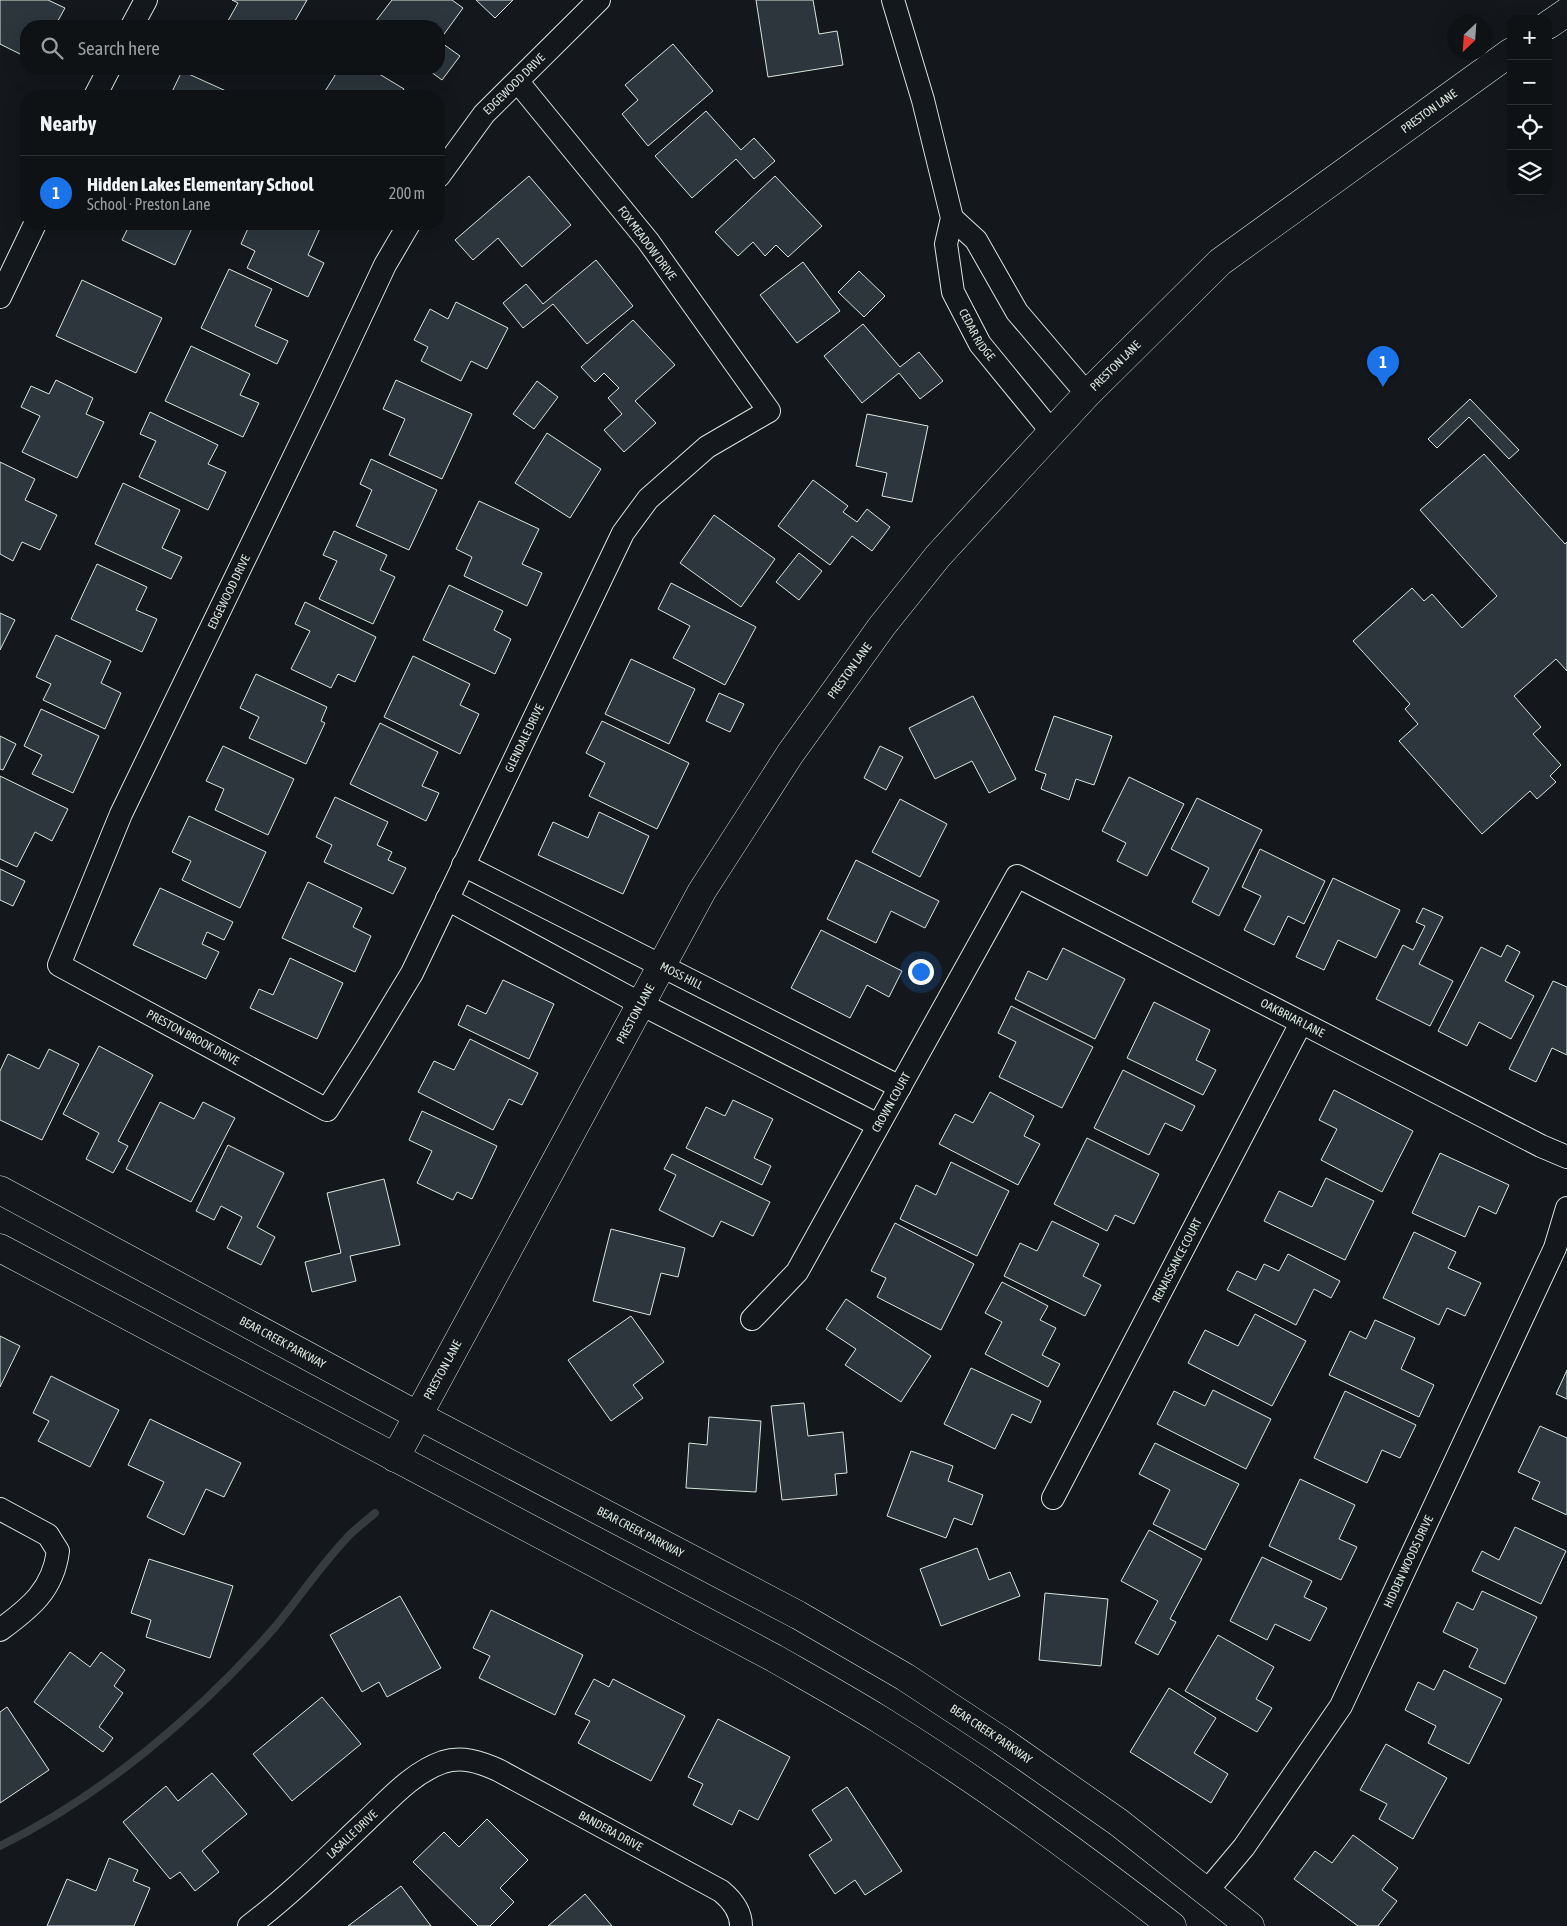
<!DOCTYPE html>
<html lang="en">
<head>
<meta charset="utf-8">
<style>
	body { margin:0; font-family:"Asap Condensed",sans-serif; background:#1d2022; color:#f1f3f6 }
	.controls { position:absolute; right:15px; top:15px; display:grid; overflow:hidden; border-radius:10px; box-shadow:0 5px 20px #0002 }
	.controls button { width:45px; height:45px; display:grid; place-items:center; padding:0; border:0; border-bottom:1px solid #2f3234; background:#0f1215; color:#f1f3f6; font:25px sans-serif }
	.compass { position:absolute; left:1447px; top:15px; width:45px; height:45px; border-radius:50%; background:#0f1215; box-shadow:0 5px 20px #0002; rotate:205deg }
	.you { position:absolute; left:920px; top:971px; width:18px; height:18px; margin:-12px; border:4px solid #fff; border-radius:50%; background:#1a73e8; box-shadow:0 0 0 8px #1a73e833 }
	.badge { display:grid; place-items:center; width:32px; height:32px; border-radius:50%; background:#1a73e8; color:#fff; font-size:16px; font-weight:700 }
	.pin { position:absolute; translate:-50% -41px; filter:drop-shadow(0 1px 2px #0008) }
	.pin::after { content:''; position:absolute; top:26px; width:18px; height:15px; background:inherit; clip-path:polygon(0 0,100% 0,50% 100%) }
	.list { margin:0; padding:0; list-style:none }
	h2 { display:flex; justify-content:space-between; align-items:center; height:65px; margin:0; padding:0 20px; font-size:21px }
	h2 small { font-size:16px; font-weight:400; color:#9b9ea0 }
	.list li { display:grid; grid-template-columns:32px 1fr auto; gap:15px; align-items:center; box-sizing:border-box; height:75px; padding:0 20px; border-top:1px solid #2f3234 }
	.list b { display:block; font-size:19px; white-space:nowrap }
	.list p { margin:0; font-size:16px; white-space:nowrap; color:#9b9ea0 }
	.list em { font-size:16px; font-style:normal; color:#9b9ea0 }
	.icon { flex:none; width:28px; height:28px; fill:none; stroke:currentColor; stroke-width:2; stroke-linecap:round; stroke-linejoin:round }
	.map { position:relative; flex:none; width:1567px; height:1926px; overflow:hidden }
	.search { position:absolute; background:#0f1215; box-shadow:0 5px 20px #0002; left:20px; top:20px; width:425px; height:55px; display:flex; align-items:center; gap:12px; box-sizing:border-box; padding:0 18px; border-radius:20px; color:#9b9ea0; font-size:19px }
	.panel { position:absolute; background:#0f1215; box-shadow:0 5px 20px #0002; left:20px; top:90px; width:425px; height:140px; border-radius:20px }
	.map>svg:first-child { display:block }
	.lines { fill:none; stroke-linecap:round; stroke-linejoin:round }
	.stream { stroke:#363b3e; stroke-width:8 }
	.building { fill:#2c363c; stroke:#d8e6dc }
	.street-casing { stroke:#d8e6dc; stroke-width:24 }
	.secondary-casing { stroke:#d8e6dc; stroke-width:29 }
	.street { stroke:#14181c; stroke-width:22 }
	.secondary { stroke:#14181c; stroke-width:28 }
	.labels { text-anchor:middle; stroke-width:4; stroke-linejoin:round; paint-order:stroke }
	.street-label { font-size:12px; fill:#d8e6dc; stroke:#14181c }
</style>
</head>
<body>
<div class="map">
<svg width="1567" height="1926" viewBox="0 0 1567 1926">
	<rect width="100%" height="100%" fill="#14181c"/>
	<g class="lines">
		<!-- stream -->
		<path class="stream" d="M0,1846C103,1795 200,1713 275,1627C298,1599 319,1568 344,1541C353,1530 365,1522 375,1513"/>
	</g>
	<!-- building -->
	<g class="building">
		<path d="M0,0H48L65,8L55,26H26V57L0,44Z"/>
		<path d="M232,0H307L292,26H225L238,3Z"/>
		<path d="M392,0H452L463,8L439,41L460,56L442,80L427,69H439V26H372Z"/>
		<path d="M476,0H513L495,18Z"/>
		<path d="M756,0H813L819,34L837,31L843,65L768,77Z"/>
		<path d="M673,44L713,91L648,146L622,114L638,100L625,85Z"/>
		<path d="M339,69H371L404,89L399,96H322Z"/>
		<path d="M182,71L237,96H170Z"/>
		<path d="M706,111L741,150L754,138L775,161L754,179L736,159L692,198L655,156Z"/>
		<path d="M529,176L571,225L522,267L498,238L473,260L455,240Z"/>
		<path d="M775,176L822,226L788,257L776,245L765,256L753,242L738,256L715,232Z"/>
		<path d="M130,224H194L175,265L122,240Z"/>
		<path d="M250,224H322L308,255L324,263L308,297L247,268L255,251L241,244Z"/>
		<path d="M596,260L633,306L587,344L553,304L523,328L503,303L526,284L543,304Z"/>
		<path d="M803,262L840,311L797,343L760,295Z"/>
		<path d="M229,269L272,289L255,326L288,341L277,364L201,328Z"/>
		<path d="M859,271L885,296L864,317L838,292Z"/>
		<path d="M82,280L162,318L136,373L56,336Z"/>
		<path d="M456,302L508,328L487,369L471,361L461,381L421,361L428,347L414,340L430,309L448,319Z"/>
		<path d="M633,320L675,365L635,401L656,423L624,452L604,430L622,414L608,398L619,388L604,373L595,382L581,367Z"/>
		<path d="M863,324L900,367L919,352L943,381L920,399L899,373L862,403L824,356Z"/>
		<path d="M191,346L250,374L240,395L259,403L243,437L165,401Z"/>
		<path d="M56,380L93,398L86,414L104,422L77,478L22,452L40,416L21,407L31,386L49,394Z"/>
		<path d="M396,380L472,414L442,479L389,455L405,419L383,409Z"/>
		<path d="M537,381L558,397L534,429L513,414Z"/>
		<path d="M1470,399L1519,450L1509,459L1469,417L1437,448L1428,439Z"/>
		<path d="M150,412L218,445L208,464L226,472L208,510L139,477L156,441L140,434Z"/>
		<path d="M867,414L928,426L912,502L882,496L887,473L856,466Z"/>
		<path d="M547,433L601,469L570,518L515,483Z"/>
		<path d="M1484,454L1565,544L1567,542V671L1556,659L1514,696L1541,727L1533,734L1561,765L1550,776L1556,782L1537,799L1530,791L1482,834L1399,741L1418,724L1405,709L1410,704L1353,641L1412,588L1424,601L1432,594L1462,628L1497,596L1420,510Z"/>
		<path d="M371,459L437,490L409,550L356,526L372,490L360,484Z"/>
		<path d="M0,462L35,479L25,500L57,515L40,550L22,542L13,561L0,554Z"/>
		<path d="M813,480L848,506L843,512L857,522L867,509L890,527L872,551L852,536L830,565L778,526Z"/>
		<path d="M123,483L180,510L162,548L182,557L171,579L95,544Z"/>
		<path d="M479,501L539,529L522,564L542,573L527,606L464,576L472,557L456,549Z"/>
		<path d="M714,515L775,559L741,607L680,563Z"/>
		<path d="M334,531L387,555L380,570L395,577L373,624L319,599L337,561L323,555Z"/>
		<path d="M799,553L822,571L799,600L776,582Z"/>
		<path d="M97,564L147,587L136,610L157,619L142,652L71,619Z"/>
		<path d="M671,583L756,627L725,685L673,658L690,626L658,609Z"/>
		<path d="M449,585L503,611L494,630L511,639L495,674L423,640Z"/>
		<path d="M305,602L376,637L355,682L338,674L331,688L291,669L310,631L295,624Z"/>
		<path d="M0,613L15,620L0,650Z"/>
		<path d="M56,635L111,661L101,683L121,693L105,729L43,700L51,684L36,677Z"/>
		<path d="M413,656L470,684L460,705L479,714L460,754L384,717Z"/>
		<path d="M631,659L695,689L669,744L605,714Z"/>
		<path d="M256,674L327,707L321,721L325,723L306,764L249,738L259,717L240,708Z"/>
		<path d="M719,693L744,704L730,732L706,721Z"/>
		<path d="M973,696L1016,779L989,793L972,761L935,779L909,728Z"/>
		<path d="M41,709L99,736L73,793L32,774L42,755L24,746Z"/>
		<path d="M1054,716L1112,736L1094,785L1076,779L1069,800L1041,789L1046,774L1035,770Z"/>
		<path d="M602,721L689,763L657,829L589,796L605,763L586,753Z"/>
		<path d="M380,723L438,752L422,786L439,793L426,821L350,784Z"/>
		<path d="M0,736L16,744L3,770L0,769Z"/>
		<path d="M223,746L294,779L268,835L215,810L224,789L206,781Z"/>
		<path d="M880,746L903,757L886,790L864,778Z"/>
		<path d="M0,776L68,809L52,841L35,832L17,867L0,859Z"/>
		<path d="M1129,777L1184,804L1147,876L1117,861L1126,843L1102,831Z"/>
		<path d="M335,797L388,822L377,845L392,852L388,860L406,868L393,894L324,862L332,845L316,837Z"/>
		<path d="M1197,798L1262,830L1219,916L1192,902L1209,868L1171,849Z"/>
		<path d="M900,799L947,824L920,877L872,852Z"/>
		<path d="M599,812L649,836L623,894L538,855L553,822L588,838Z"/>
		<path d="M189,816L266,852L240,908L182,880L191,861L172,852Z"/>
		<path d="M1260,849L1325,881L1304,924L1288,916L1274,945L1244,930L1261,896L1242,887Z"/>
		<path d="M856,860L939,901L925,928L891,911L876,943L827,919Z"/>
		<path d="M0,869L25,881L13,906L0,900Z"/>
		<path d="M1333,878L1400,910L1376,958L1338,940L1324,970L1296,957Z"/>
		<path d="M308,882L362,908L353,927L371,936L355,972L282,938Z"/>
		<path d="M160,888L233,922L224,940L207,932L202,944L219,952L206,979L133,945Z"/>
		<path d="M1423,908L1443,917L1419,964L1453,981L1430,1026L1376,999L1403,945L1413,950L1425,926L1416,922Z"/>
		<path d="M821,930L902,971L889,997L867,985L850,1018L791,988Z"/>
		<path d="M1507,945L1520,952L1505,981L1534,996L1511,1039L1479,1022L1467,1046L1438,1031L1481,947L1501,957Z"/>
		<path d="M1063,948L1125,979L1095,1039L1015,999L1028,971L1047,980Z"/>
		<path d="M290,958L343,983L317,1039L250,1008L259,989L273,995Z"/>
		<path d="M503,980L554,1004L529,1059L458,1025L467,1005L486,1014Z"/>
		<path d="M1553,981L1567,987V1055L1552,1048L1536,1082L1509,1069Z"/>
		<path d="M1154,1002L1210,1030L1196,1060L1216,1070L1203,1095L1127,1058Z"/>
		<path d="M1011,1006L1093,1047L1062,1108L999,1077L1016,1042L998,1033Z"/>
		<path d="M470,1039L538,1073L522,1105L509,1099L493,1130L418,1092L434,1061L454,1070Z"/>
		<path d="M99,1046L153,1075L118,1141L128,1146L113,1173L86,1159L99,1133L63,1114Z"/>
		<path d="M49,1049L79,1064L42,1140L0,1120V1071L8,1054L39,1069Z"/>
		<path d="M1123,1070L1195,1106L1182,1131L1165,1123L1149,1155L1094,1128Z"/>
		<path d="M1334,1090L1413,1131L1382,1192L1321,1160L1337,1129L1319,1120Z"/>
		<path d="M990,1092L1034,1116L1024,1136L1040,1144L1018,1185L939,1144L955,1114L973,1123Z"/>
		<path d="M733,1100L773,1119L754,1158L771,1166L762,1185L686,1148L706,1107L725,1116Z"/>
		<path d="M160,1102L194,1119L203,1102L235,1118L191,1202L126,1169Z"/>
		<path d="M422,1111L497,1146L472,1199L457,1192L453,1200L417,1183L432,1151L409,1140Z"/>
		<path d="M1087,1138L1159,1174L1134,1224L1115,1215L1107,1231L1054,1204Z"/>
		<path d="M228,1145L284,1173L257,1227L275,1237L261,1265L227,1248L242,1217L221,1206L214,1220L196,1211Z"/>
		<path d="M1440,1153L1509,1185L1496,1214L1479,1206L1465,1237L1412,1213Z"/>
		<path d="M672,1154L770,1202L753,1236L721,1221L713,1237L659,1210L676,1175L664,1169Z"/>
		<path d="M951,1162L1009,1191L977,1256L900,1219L916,1185L936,1195Z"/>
		<path d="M1326,1178L1374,1201L1345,1260L1264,1221L1279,1191L1312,1207Z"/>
		<path d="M384,1179L400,1245L350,1256L356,1281L312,1292L305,1262L341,1253L327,1193Z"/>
		<path d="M1052,1221L1099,1244L1083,1276L1101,1285L1085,1316L1004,1276L1020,1243L1037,1251Z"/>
		<path d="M895,1223L974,1264L941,1330L877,1297L886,1278L871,1271Z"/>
		<path d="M611,1229L685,1248L678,1277L661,1273L650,1315L593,1301Z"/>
		<path d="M1414,1232L1456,1252L1448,1268L1481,1283L1465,1316L1447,1308L1439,1325L1383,1298Z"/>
		<path d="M1288,1254L1340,1281L1331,1298L1314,1289L1296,1325L1227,1290L1237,1271L1256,1280L1264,1264L1279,1271Z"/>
		<path d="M1002,1282L1048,1306L1040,1320L1056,1328L1042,1355L1060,1364L1048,1387L985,1354L1002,1322L985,1313Z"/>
		<path d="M846,1299L931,1356L901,1402L845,1365L856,1349L826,1329Z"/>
		<path d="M1255,1314L1306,1341L1272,1406L1188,1363L1205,1330L1238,1346Z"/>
		<path d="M631,1316L664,1362L633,1385L643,1398L611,1421L568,1360Z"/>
		<path d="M1375,1320L1415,1338L1401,1369L1434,1385L1419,1417L1329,1375L1350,1331L1366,1339Z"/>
		<path d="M0,1336L20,1346L0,1387Z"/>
		<path d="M971,1368L1041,1401L1031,1423L1012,1414L995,1449L944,1424Z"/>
		<path d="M1567,1370V1399L1556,1394Z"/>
		<path d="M51,1376L119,1410L90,1467L38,1441L49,1421L33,1413Z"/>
		<path d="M1213,1390L1271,1419L1246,1469L1157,1424L1174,1391L1205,1406Z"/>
		<path d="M1345,1391L1416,1425L1400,1458L1382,1450L1367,1483L1314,1458Z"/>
		<path d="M804,1403L808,1436L843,1432L847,1473L835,1474L837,1495L782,1500L771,1406Z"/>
		<path d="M709,1417L761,1421L756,1492L686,1488L689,1443L707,1445Z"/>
		<path d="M150,1419L241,1463L224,1497L206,1489L184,1535L147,1517L164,1482L128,1465Z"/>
		<path d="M1540,1426L1567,1438V1515L1532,1499L1540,1482L1518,1472Z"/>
		<path d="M1155,1443L1239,1484L1205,1550L1153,1524L1170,1490L1139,1474Z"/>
		<path d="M911,1451L953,1466L948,1481L983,1495L972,1525L954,1518L946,1538L887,1516Z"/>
		<path d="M1300,1479L1355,1505L1339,1539L1357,1547L1341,1580L1269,1546Z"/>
		<path d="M1515,1527L1566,1551L1541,1604L1472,1571L1482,1551L1499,1560Z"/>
		<path d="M1149,1530L1202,1559L1170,1619L1176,1622L1158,1655L1135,1643L1158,1601L1121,1581Z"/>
		<path d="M977,1548L989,1580L1010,1572L1020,1596L941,1626L920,1569Z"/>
		<path d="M1262,1557L1312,1581L1304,1597L1327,1608L1310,1641L1275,1624L1267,1640L1230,1621Z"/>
		<path d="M149,1559L233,1586L210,1658L146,1637L151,1620L131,1613Z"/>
		<path d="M1482,1591L1537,1617L1505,1684L1469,1667L1478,1649L1443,1632L1457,1602L1473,1610Z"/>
		<path d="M1045,1593L1108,1599L1101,1666L1039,1660Z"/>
		<path d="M400,1596L441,1668L387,1697L379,1682L362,1692L330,1635Z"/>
		<path d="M491,1610L583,1655L555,1715L479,1678L490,1656L473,1648Z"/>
		<path d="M1218,1635L1274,1667L1256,1699L1272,1708L1257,1732L1185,1691Z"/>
		<path d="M70,1652L90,1667L101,1652L125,1670L114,1686L123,1693L99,1727L113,1738L103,1752L34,1702Z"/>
		<path d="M1444,1670L1502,1699L1469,1764L1428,1743L1436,1726L1405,1710L1418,1682L1434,1690Z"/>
		<path d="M594,1679L609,1687L613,1679L685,1716L651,1781L578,1743L590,1721L575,1714Z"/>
		<path d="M1169,1688L1216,1718L1194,1753L1228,1774L1211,1803L1130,1752Z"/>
		<path d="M322,1697L361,1744L292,1801L253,1754Z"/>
		<path d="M7,1707L49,1770L0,1803V1712Z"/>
		<path d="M718,1719L790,1757L758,1820L739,1810L732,1825L693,1805L703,1784L688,1777Z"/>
		<path d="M1386,1744L1447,1778L1413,1839L1379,1819L1387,1804L1360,1790Z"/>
		<path d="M212,1773L247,1814L202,1851L219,1872L195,1891L180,1872L170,1879L123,1822L166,1786L178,1801Z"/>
		<path d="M847,1787L902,1871L865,1895L855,1880L835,1894L809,1855L832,1840L812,1810Z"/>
		<path d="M487,1819L528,1860L500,1888L514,1902L490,1926H478L413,1862L444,1832L459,1847Z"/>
		<path d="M1353,1835L1398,1868L1382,1890L1397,1901L1378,1926H1358L1294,1879L1315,1851L1332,1863Z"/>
		<path d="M109,1858L138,1870L133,1881L150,1888L134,1926H47L67,1879L96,1891Z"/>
		<path d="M401,1886L431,1926H348Z"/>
		<path d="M585,1894L612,1926H548Z"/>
	</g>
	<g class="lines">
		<!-- street casing -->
		<g class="street-casing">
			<g id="street">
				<path id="s1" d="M893,0L923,100L952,218L946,244L953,292L980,344L1052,432"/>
				<path d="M132,26L146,0"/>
				<path d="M95,96L109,69"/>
				<path id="s2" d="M439,176L484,114L599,0"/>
				<path d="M952,218L976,240L1017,312L1087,394"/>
				<path id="s3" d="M409,224L385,265L322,399L121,814L59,965L327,1110L366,1049L412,973L623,533L648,499L707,447L769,411L648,241L518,82"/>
				<path d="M0,297L35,224"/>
				<path id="s4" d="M463,865L900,1087"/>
				<path d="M447,899L641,1004L878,1125"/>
				<path id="s5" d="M752,1319L797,1272L1017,876L1541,1146L1567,1157"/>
				<path id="s6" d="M1053,1498L1301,1023"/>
				<path d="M0,1509L48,1535L58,1551C53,1590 30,1608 0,1630"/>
				<path id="s7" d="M1207,1891L1244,1847L1341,1706L1555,1248L1567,1208"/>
				<path id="s8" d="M249,1926C290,1895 326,1859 363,1824C387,1802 411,1773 443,1762C462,1756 480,1762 498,1770L721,1891C732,1900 741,1911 741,1926"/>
			</g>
		</g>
		<!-- secondary casing -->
		<g class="secondary-casing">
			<g id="secondary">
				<path d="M1548,25L1567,12"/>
				<path id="s9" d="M0,1190L417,1415L798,1615L905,1677L1002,1741L1118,1822L1250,1926"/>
				<path d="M0,1248L774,1658C809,1678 845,1698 879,1719C981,1782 1078,1853 1172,1926"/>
				<path id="s10" d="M395,1458L702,891L790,754L882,626L938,556L1087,394L1220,262L1511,52"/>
			</g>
		</g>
		<!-- street -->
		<use href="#street" class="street"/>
		<!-- secondary -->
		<use href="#secondary" class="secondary"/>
	</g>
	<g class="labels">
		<!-- street labels -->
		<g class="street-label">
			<text dy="4" stroke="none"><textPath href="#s2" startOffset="119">EDGEWOOD DRIVE</textPath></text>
			<text dy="4" stroke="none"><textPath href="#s10" startOffset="1720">PRESTON LANE</textPath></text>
			<text transform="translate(647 243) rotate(53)" y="4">FOX MEADOW DRIVE</text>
			<text dy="4" stroke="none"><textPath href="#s1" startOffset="350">CEDAR RIDGE</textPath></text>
			<text dy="4" stroke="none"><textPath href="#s10" startOffset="1315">PRESTON LANE</textPath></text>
			<text transform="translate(229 592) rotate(-64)" y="4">EDGEWOOD DRIVE</text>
			<text dy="4" stroke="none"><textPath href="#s10" startOffset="910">PRESTON LANE</textPath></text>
			<text dy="4" stroke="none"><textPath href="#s3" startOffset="1546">GLENDALE DRIVE</textPath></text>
			<text dy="4" stroke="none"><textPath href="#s4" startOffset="245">MOSS HILL</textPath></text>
			<text dy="4" stroke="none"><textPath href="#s10" startOffset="505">PRESTON LANE</textPath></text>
			<text dy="4" stroke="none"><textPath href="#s5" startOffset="828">OAKBRIAR LANE</textPath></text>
			<text dy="4" stroke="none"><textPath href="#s3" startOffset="972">PRESTON BROOK DRIVE</textPath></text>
			<text dy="4" stroke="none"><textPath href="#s5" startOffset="259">CROWN COURT</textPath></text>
			<text dy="4" stroke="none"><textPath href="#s6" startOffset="268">RENAISSANCE COURT</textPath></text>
			<text dy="4" stroke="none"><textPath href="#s9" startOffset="321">BEAR CREEK PARKWAY</textPath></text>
			<text dy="4" stroke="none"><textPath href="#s10" startOffset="100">PRESTON LANE</textPath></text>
			<text dy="4" stroke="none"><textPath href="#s9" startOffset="726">BEAR CREEK PARKWAY</textPath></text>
			<text dy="4" stroke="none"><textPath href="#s7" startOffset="388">HIDDEN WOODS DRIVE</textPath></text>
			<text dy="4" stroke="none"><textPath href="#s9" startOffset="1131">BEAR CREEK PARKWAY</textPath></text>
			<text dy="4" stroke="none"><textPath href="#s8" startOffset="440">BANDERA DRIVE</textPath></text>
			<text dy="4" stroke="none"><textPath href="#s8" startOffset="138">LASALLE DRIVE</textPath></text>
		</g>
	</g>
</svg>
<div class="controls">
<button>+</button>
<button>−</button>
<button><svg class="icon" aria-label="locate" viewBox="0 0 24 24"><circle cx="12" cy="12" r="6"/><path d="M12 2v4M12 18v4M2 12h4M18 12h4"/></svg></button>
<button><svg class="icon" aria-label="layers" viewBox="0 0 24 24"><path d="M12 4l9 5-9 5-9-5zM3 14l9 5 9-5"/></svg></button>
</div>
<svg class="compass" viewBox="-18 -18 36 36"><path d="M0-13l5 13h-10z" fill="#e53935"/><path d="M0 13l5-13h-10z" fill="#9b9ea0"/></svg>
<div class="you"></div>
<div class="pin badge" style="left:1383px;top:387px">1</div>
<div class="search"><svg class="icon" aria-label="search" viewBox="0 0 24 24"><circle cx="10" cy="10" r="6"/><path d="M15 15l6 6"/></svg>Search here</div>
<section class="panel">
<h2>Nearby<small></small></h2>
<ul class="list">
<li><span class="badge">1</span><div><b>Hidden Lakes Elementary School</b><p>School · Preston Lane</p></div><em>200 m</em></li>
</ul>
</section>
</div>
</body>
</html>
